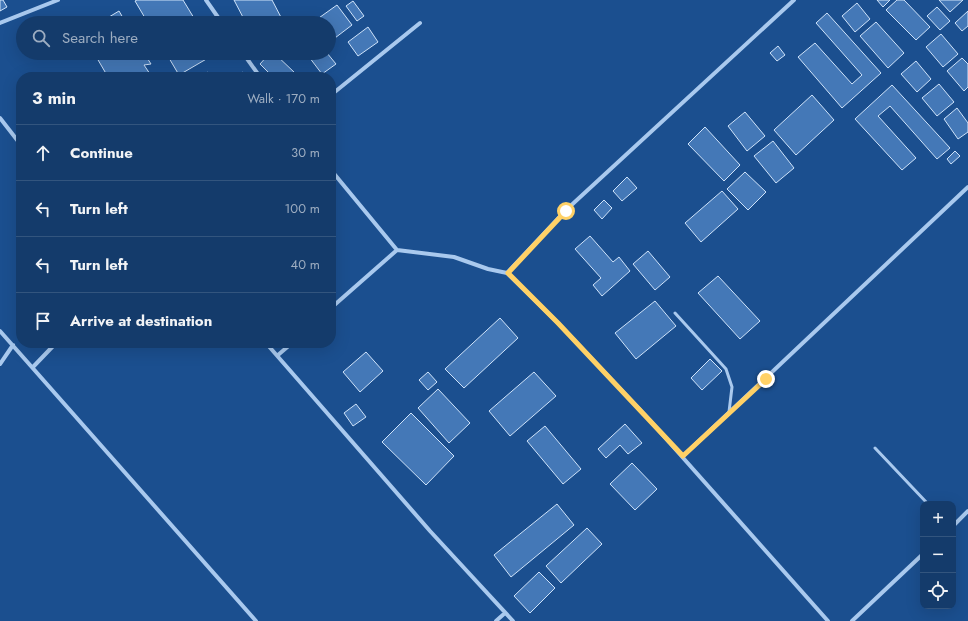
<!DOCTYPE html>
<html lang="en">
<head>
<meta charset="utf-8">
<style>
  body { margin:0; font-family:Jost,sans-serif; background:#214673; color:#f1f3f6 }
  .controls { position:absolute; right:12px; bottom:12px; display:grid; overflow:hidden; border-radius:8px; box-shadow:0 4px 16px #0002 }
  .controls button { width:36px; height:36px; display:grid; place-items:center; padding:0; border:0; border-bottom:1px solid #33557e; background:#143b6b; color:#f1f3f6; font:20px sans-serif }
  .stop { position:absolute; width:12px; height:12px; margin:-9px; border:3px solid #ffd166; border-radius:50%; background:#fff }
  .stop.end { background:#ffd166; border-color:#fff; box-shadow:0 1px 4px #0008 }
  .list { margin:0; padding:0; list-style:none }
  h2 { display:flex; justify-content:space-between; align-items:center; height:52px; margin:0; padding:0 16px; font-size:17px }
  h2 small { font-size:13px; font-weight:400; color:#9dadc1 }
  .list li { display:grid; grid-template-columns:26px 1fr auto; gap:12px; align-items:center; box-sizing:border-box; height:56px; padding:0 16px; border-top:1px solid #33557e }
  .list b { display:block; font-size:15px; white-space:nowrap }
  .list em { font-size:13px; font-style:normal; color:#9dadc1 }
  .icon { flex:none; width:22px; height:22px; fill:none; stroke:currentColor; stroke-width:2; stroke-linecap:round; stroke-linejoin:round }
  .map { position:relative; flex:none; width:968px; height:621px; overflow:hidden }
  .search { position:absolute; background:#143b6b; box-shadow:0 4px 16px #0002; left:16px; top:16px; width:320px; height:44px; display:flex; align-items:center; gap:10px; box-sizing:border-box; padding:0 14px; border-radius:22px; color:#9dadc1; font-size:15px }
  .panel { position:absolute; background:#143b6b; box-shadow:0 4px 16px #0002; left:16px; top:72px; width:320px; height:276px; border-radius:16px }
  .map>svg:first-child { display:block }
  .building { fill:#4478b7; stroke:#cfe3fa }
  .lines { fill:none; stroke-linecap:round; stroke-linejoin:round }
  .service { stroke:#a9c9ee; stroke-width:3 }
  .minor { stroke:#a9c9ee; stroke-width:4 }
  .route { stroke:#ffd166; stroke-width:5 }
</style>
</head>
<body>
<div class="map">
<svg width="968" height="621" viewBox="0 0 968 621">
  <rect width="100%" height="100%" fill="#1b4f8f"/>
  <!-- building -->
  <path class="building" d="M 0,0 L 3,0 L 7,7 L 0,11 Z
    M 137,0 L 183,0 L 197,23 L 148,23 L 135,1 Z
    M 234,0 L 272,0 L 284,23 L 246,23 Z
    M 877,0 L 890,0 L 883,7 Z
    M 897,0 L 904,0 L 930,27 L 916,40 L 886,10 Z
    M 939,0 L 963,0 L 950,12 Z
    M 353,1 L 364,16 L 357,21 L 346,6 Z
    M 857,3 L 870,19 L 855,32 L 842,16 Z
    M 337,5 L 352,25 L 331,41 L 329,38 L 329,23 L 318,23 L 316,20 Z
    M 937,7 L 950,21 L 940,30 L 927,16 Z
    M 119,11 L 126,23 L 99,23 Z
    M 968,11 L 968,26 L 962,31 L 955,23 Z
    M 827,13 L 881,73 L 842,108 L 798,57 L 815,43 L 852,84 L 862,75 L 816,23 Z
    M 876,22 L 904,53 L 888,68 L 860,36 Z
    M 368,27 L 378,42 L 358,56 L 348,42 Z
    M 941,34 L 958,54 L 943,67 L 926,47 Z
    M 778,46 L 785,55 L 777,61 L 770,53 Z
    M 94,53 L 144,53 L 151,64 L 144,65 L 152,77 L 108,77 Z
    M 166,53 L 214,53 L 215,54 L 179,75 Z
    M 270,53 L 274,53 L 295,73 L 292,77 L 273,77 L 260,64 Z
    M 306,53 L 327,53 L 336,64 L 322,74 Z
    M 962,58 L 968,64 L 968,87 L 964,91 L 947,71 Z
    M 916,61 L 931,79 L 917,92 L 901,74 Z
    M 208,72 L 211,77 L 200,77 Z
    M 243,72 L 247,77 L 235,77 Z
    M 939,84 L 954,102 L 937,116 L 922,98 Z
    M 892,85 L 950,148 L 937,159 L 890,106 L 878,116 L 916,158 L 902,170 L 855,119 Z
    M 812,95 L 834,120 L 796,155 L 774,130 Z
    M 957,108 L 968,123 L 968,132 L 958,139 L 944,119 Z
    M 745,112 L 765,136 L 747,151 L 728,126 Z
    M 705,127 L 740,165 L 724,181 L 688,144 Z
    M 773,141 L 794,168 L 776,183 L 754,156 Z
    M 955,151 L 960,156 L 951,164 L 947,159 Z
    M 745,172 L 766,192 L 748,210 L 727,189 Z
    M 627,177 L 637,188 L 622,201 L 613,191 Z
    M 722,191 L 738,209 L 701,242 L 685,223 Z
    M 604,200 L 612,208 L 602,219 L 594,210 Z
    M 590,236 L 613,262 L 619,257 L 630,271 L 602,296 L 593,285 L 601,278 L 575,249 Z
    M 648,251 L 670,277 L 655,290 L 633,264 Z
    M 718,276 L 760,321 L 740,339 L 698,293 Z
    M 655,301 L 676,326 L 636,359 L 615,333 Z
    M 500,318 L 518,338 L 464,388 L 445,369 Z
    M 366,352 L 383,371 L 360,392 L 343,372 Z
    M 710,359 L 722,371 L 702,390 L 691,378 Z
    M 428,372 L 437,382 L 428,390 L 419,380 Z
    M 534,372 L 556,396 L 510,436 L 489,411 Z
    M 438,389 L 470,423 L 449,443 L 418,408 Z
    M 356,404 L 366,417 L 353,426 L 344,413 Z
    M 411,413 L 454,456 L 426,485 L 382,442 Z
    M 625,424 L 642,443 L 628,454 L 620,445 L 606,458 L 598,449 Z
    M 545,426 L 581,469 L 563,484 L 527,441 Z
    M 632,463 L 657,489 L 635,510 L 610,484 Z
    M 557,504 L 574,525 L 511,577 L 494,555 Z
    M 587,528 L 602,544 L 561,583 L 546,566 Z
    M 539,572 L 555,588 L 530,613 L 514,596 Z"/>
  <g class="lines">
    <!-- service -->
    <path class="service" d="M 675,313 L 726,369 L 732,387 L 729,412
      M 875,448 L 928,504"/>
    <!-- minor -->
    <path class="minor" d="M 206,0 L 222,23
      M 0,23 L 58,0
      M 243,53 L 260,77
      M 331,95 L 420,23
      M 0,118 L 21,145
      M 331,170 L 397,250
      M 507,273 L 565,211 L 794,0
      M 331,308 L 397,250 L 454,257 L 488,269 L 507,273 L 558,323 L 645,415 L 828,621
      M 0,331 L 256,621
      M 266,343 L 430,531 L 513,621
      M 278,355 L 292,343
      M 0,364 L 13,345
      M 33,367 L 56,343
      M 683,456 L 968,187
      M 953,526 L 968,511
      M 496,621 L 505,613
      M 852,621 L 923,554"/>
  </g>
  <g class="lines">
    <!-- route -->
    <path class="route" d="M 566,211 L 508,273 L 558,323 L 683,456 L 766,379"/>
  </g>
</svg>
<div class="controls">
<button>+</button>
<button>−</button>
<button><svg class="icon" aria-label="locate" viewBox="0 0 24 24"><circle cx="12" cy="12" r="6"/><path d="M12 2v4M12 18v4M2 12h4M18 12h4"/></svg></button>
</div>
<div class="stop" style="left:566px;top:211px"></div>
<div class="stop end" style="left:766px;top:379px"></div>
<div class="search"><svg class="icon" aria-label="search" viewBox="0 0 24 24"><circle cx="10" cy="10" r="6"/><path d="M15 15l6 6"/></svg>Search here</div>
<section class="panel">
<h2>3 min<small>Walk · 170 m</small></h2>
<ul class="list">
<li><svg class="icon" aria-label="ahead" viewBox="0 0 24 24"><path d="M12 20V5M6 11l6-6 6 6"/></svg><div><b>Continue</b></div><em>30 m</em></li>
<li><svg class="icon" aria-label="left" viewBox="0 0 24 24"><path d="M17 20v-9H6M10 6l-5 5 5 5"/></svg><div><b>Turn left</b></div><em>100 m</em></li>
<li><svg class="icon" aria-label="left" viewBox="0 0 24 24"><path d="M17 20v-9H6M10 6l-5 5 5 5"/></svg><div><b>Turn left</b></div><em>40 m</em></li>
<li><svg class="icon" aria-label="arrive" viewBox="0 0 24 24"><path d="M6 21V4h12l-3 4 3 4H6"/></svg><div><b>Arrive at destination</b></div></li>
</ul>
</section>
</div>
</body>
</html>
